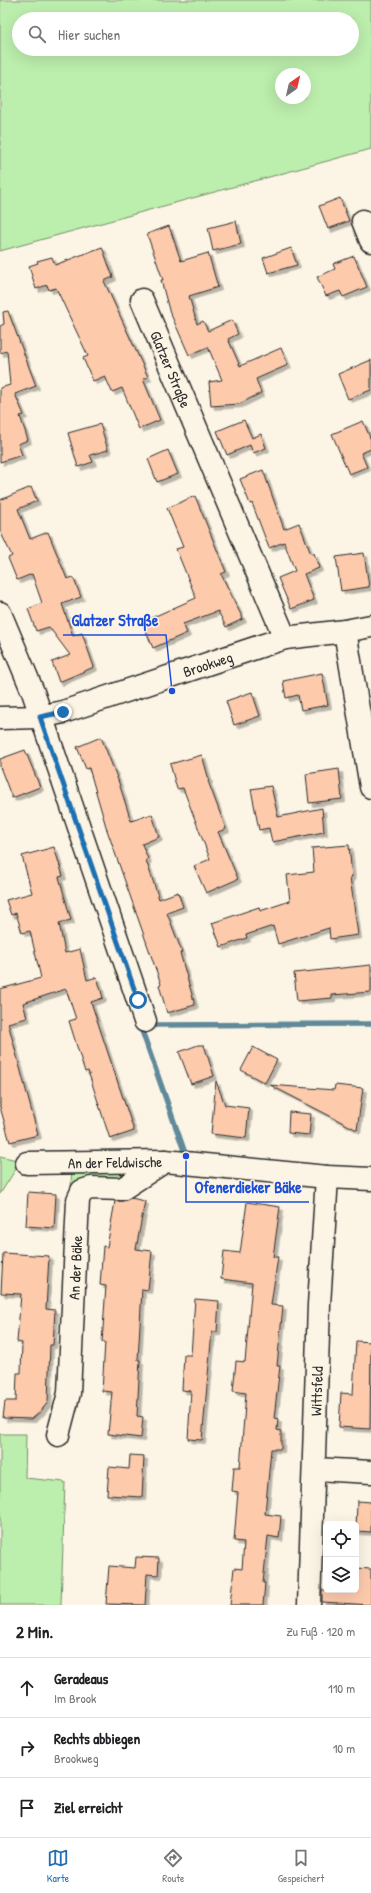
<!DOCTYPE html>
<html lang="de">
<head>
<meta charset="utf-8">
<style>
  body { margin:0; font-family:"Patrick Hand",sans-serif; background:#f2f2f2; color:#202124 }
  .controls { position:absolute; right:12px; bottom:12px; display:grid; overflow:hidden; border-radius:6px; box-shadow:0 4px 16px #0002 }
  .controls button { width:36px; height:36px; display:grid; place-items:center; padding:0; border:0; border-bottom:1px solid #e0e0e0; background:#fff; color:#202124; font:20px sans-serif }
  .compass { position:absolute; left:275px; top:68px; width:36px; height:36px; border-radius:50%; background:#fff; box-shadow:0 4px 16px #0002; rotate:34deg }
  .stop { position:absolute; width:12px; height:12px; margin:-9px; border:3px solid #1f6fb2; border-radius:50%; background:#fff }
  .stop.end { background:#1f6fb2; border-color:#fff; box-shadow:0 1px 4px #0008 }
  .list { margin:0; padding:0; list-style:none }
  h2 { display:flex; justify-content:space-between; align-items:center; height:52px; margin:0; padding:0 16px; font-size:17px }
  h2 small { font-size:13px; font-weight:400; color:#757577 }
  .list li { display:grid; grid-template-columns:26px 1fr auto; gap:12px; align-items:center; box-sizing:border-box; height:60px; padding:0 16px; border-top:1px solid #e0e0e0 }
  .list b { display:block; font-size:15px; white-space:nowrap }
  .list p { margin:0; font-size:13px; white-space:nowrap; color:#757577 }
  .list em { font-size:13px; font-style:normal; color:#757577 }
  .icon { flex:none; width:22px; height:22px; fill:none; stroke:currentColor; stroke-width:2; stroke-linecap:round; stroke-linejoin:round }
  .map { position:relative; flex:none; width:371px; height:1605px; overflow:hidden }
  .search { position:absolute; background:#fff; box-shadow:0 4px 16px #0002; left:12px; right:12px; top:12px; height:44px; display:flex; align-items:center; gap:10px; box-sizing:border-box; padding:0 14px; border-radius:22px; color:#757577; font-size:15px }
  .sheet { height:232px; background:#fff }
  nav { display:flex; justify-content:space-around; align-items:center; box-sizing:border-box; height:56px; border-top:1px solid #e0e0e0; background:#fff; font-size:11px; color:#757577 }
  nav a { display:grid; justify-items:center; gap:2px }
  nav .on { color:#1f6fb2 }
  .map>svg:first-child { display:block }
  .green { fill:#bceead; stroke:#748c6c; fill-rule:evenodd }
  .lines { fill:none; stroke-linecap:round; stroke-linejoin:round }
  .stream { stroke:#608a9a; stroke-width:5.5 }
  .building { fill:#fdcaac; stroke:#2b2b2b; filter:url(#shadow) }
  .minor-casing { stroke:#2b2b2b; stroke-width:25 }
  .minor { stroke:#fcf5e5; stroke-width:22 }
  .route { stroke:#1f6fb2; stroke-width:5 }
  .labels { text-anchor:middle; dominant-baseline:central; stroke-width:3; stroke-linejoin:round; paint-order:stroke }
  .street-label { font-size:15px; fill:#2b2b2b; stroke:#fcf5e5 }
  .leader { fill:none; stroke:#1d4ed8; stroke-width:1.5 }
  .callout-dot { fill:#1d4ed8; stroke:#fcf5e5; stroke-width:1.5 }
  .callout-label { font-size:16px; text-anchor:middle; font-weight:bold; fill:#1d4ed8; stroke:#fcf5e5; stroke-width:3; stroke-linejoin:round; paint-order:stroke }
</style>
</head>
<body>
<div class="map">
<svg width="371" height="1605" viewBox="0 0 371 1605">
  <defs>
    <filter id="shadow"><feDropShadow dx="3.5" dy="3.5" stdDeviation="0" flood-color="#0004"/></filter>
  </defs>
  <rect width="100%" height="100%" fill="#fcf5e5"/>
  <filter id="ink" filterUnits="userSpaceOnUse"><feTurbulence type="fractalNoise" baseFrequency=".025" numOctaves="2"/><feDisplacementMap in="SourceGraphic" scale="8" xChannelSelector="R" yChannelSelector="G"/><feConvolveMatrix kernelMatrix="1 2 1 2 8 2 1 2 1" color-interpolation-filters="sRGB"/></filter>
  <g filter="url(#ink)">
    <!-- green -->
    <path class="green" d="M 0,0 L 371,0 L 371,149 L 0,251 ZM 19,19 L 352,19 L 352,49 L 19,49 ZM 281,74 L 305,74 L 305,98 L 281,98 Z
      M 0,1156 L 21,1161 L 0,1194 Z
      M 165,1161 L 91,1188 L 71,1187 L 72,1162 Z
      M 0,1434 L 26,1434 L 25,1478 L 65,1482 L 61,1605 L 0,1605 Z"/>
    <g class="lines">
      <!-- stream -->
      <path class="stream" d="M 140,1025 L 186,1156 L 184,1156
        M 155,1025 L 371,1024"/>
    </g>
    <!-- building -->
    <path class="building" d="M 340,198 L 349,221 L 328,229 L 319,206 Z
      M 236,221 L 241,244 L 213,251 L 208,228 Z
      M 169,226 L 181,261 L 208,253 L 218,287 L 189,296 L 197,324 L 203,321 L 208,331 L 232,320 L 238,334 L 228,339 L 240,366 L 281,348 L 288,365 L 256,379 L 261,393 L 239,404 L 211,406 L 209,382 L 222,380 L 208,347 L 189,355 L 169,310 L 161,280 L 163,280 L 147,234 Z
      M 102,247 L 113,277 L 104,281 L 148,377 L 143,379 L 160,420 L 139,429 L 122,388 L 112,392 L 105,376 L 93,381 L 83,358 L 88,356 L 56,288 L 49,290 L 47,285 L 36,289 L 29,266 L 38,263 L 37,261 L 52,257 L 55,265 Z
      M 291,248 L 297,265 L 268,273 L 263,258 Z
      M 354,256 L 367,287 L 343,297 L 340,291 L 326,296 L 317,277 L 335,269 L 333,264 Z
      M 8,311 L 36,386 L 15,394 L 24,415 L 20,416 L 28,440 L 18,444 L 22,455 L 0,462 L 0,388 L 10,385 L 7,351 L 0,353 L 0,326 L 4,324 L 3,312 Z
      M 371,360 L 371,390 L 348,399 L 338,374 Z
      M 244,420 L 252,438 L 261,434 L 266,448 L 253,453 L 250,445 L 227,455 L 217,431 Z
      M 363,421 L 371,440 L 371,449 L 361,453 L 367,467 L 349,474 L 332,434 Z
      M 100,424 L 108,450 L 90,455 L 93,462 L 78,467 L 68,433 Z
      M 168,450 L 178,474 L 157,482 L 148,459 Z
      M 263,470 L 284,529 L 299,523 L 311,554 L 314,553 L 319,568 L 304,574 L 314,600 L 291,609 L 278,578 L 295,571 L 284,542 L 269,548 L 252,503 L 250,504 L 240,479 Z
      M 31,487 L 37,501 L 18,509 L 30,539 L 48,532 L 67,579 L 73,577 L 81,597 L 62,604 L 73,636 L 82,633 L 94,667 L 59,682 L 52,662 L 70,655 L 49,627 L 36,631 L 28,609 L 42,603 L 32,574 L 17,580 L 8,558 L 12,556 L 0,531 L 0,500 Z
      M 195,496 L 226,572 L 221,574 L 243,619 L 226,627 L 218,611 L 183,624 L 187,633 L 153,648 L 142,622 L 196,598 L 176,549 L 183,547 L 167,508 Z
      M 364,553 L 369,587 L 341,591 L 336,557 Z
      M 322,673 L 328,705 L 301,710 L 298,695 L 286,698 L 283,681 Z
      M 252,692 L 260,716 L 234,725 L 226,701 Z
      M 101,737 L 118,780 L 131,821 L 152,814 L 159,837 L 142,844 L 148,859 L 146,860 L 159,899 L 178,892 L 183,907 L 167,913 L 182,952 L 180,953 L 195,1005 L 167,1013 L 159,985 L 161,984 L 107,830 L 89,768 L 86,769 L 77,747 Z
      M 25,750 L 40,787 L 12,798 L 0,767 L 0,759 Z
      M 202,755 L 209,780 L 208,781 L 226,829 L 218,832 L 238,879 L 206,893 L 194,866 L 210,859 L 183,788 L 177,789 L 170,764 Z
      M 339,769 L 342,799 L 309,803 L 306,774 Z
      M 271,786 L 278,817 L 322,808 L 324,832 L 272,842 L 269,828 L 259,830 L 251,789 Z
      M 349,845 L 352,877 L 350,877 L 358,935 L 330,939 L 329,928 L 278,944 L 273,926 L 246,935 L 247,938 L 221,947 L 212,923 L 259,907 L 260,911 L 290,901 L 287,875 L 314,872 L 312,848 Z
      M 54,847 L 63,876 L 59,877 L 71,920 L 59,923 L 65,953 L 80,949 L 87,980 L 97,977 L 103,998 L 91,1002 L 134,1131 L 110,1139 L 88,1071 L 85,1072 L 69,1021 L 76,1019 L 66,989 L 23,1003 L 27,1018 L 8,1023 L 38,1135 L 10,1142 L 0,1107 L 0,989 L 41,978 L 30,931 L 22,933 L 16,913 L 11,915 L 6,900 L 32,893 L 22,856 Z
      M 371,965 L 371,992 L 332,995 L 332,998 L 297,1001 L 294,973 Z
      M 198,1045 L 204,1045 L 214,1076 L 191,1084 L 179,1052 Z
      M 253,1047 L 277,1060 L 265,1083 L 241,1070 Z
      M 216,1081 L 225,1105 L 249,1108 L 246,1138 L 211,1134 Z
      M 270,1085 L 334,1090 L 335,1085 L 363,1088 L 357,1130 Z
      M 289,1112 L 311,1114 L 309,1135 L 288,1133 Z
      M 28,1192 L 56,1194 L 54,1228 L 26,1226 Z
      M 131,1198 L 145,1201 L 136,1249 L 152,1251 L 148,1290 L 142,1289 L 138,1360 L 140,1360 L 137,1416 L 143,1417 L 141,1438 L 108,1434 L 112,1392 L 102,1391 L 105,1342 L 102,1342 L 106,1286 L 100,1285 L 103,1246 L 107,1247 L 115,1201 L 122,1201 Z
      M 247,1202 L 280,1207 L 273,1257 L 278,1257 L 271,1305 L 283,1306 L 277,1366 L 280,1366 L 274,1418 L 278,1419 L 277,1430 L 281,1431 L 281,1449 L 271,1449 L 265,1514 L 281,1516 L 279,1538 L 268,1536 L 263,1583 L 265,1583 L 263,1605 L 230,1605 L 234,1568 L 242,1569 L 244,1542 L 234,1541 L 238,1492 L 232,1491 L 234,1467 L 240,1467 L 246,1393 L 233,1391 L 236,1361 L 245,1362 L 252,1283 L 221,1279 L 224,1251 L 240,1253 Z
      M 3,1253 L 49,1256 L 46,1309 L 55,1310 L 53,1345 L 50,1345 L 48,1402 L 41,1411 L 32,1419 L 3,1418 L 5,1401 L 16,1401 L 17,1373 L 21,1373 L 22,1343 L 17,1342 L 21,1294 L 1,1293 Z
      M 195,1299 L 219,1301 L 217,1332 L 212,1332 L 202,1440 L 188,1439 L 191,1391 L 182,1390 L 184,1355 L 191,1355 Z
      M 356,1341 L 371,1342 L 370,1429 L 339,1427 L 341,1393 L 353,1394 Z
      M 130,1455 L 144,1456 L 142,1497 L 107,1495 L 109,1467 L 129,1469 Z
      M 357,1501 L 371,1502 L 371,1532 L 356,1531 Z
      M 136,1557 L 159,1558 L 158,1575 L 147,1574 L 145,1605 L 106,1604 L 109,1566 L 135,1568 Z
      M 356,1568 L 371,1569 L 371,1605 L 322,1602 L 322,1590 L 356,1590 Z"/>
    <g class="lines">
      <!-- minor casing -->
      <g class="minor-casing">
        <g id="minor">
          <path d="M 363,221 L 371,241"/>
          <path id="s1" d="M 142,300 L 285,638"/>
          <path d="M 0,613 L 33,692 L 145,1021"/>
          <path d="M 345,631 L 371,787"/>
          <path id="s2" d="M 0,718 L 40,717 L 63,712 L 285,638 L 345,631 L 371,626"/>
          <path id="s3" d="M 27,1163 L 165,1161 L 327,1177 L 371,1179"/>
          <path id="s4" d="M 58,1435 L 69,1393 L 78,1200 L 82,1191 L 91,1188 L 122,1189 L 165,1161"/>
          <path d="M 315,1469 L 371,1472"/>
          <path id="s5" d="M 309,1605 L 319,1305 L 327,1177"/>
        </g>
      </g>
      <!-- minor -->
      <use href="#minor" class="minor"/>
    </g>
  </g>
  <g class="lines" filter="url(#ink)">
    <!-- route -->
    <path class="route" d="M 63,712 L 40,717 L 138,1000"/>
  </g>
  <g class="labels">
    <!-- street labels -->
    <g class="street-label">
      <text stroke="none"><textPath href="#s1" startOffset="75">Glatzer Straße</textPath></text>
      <text stroke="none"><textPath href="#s2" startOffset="216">Brookweg</textPath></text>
      <text stroke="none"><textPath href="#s3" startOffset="88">An der Feldwische</textPath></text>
      <text stroke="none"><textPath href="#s4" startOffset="169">An der Bäke</textPath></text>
      <text stroke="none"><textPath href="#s5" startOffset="214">Wittsfeld</textPath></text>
    </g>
  </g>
  <!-- callouts -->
  <path class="leader" d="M172 691L166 635H63M186 1156L186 1202H309"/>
  <g class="callout-dot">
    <circle cx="172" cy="691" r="4"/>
    <circle cx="186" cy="1156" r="4"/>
  </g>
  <g class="callout-label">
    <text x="115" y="626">Glatzer Straße</text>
    <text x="248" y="1193">Ofenerdieker Bäke</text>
  </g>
</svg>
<div class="controls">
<button><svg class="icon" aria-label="locate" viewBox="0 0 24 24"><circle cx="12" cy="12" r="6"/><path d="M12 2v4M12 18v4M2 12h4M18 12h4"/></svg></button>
<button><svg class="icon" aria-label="layers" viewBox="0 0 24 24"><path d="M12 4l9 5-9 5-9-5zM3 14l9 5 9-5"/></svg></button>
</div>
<svg class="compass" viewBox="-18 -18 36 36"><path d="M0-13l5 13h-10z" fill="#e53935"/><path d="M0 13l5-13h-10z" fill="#757577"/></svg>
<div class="stop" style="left:138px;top:1000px"></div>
<div class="stop end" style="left:63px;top:712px"></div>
<div class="search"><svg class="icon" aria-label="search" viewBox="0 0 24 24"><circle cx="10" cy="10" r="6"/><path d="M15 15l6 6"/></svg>Hier suchen</div>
</div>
<section class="sheet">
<h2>2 Min.<small>Zu Fuß · 120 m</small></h2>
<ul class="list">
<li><svg class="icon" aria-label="ahead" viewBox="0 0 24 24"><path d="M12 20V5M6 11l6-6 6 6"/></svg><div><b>Geradeaus</b><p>Im Brook</p></div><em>110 m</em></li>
<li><svg class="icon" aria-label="right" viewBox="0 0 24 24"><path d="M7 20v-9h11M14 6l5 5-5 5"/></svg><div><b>Rechts abbiegen</b><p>Brookweg</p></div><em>10 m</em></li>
<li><svg class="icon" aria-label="arrive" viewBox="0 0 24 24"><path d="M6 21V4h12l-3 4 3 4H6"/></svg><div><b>Ziel erreicht</b></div></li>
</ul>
</section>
<nav>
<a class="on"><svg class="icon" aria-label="map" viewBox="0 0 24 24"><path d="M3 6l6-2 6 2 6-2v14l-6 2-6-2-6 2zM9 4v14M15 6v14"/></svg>Karte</a>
<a><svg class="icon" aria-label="directions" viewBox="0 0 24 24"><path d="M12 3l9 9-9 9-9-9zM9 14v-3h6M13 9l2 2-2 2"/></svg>Route</a>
<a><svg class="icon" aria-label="saved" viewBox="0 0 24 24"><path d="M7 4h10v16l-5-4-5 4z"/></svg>Gespeichert</a>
</nav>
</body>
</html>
